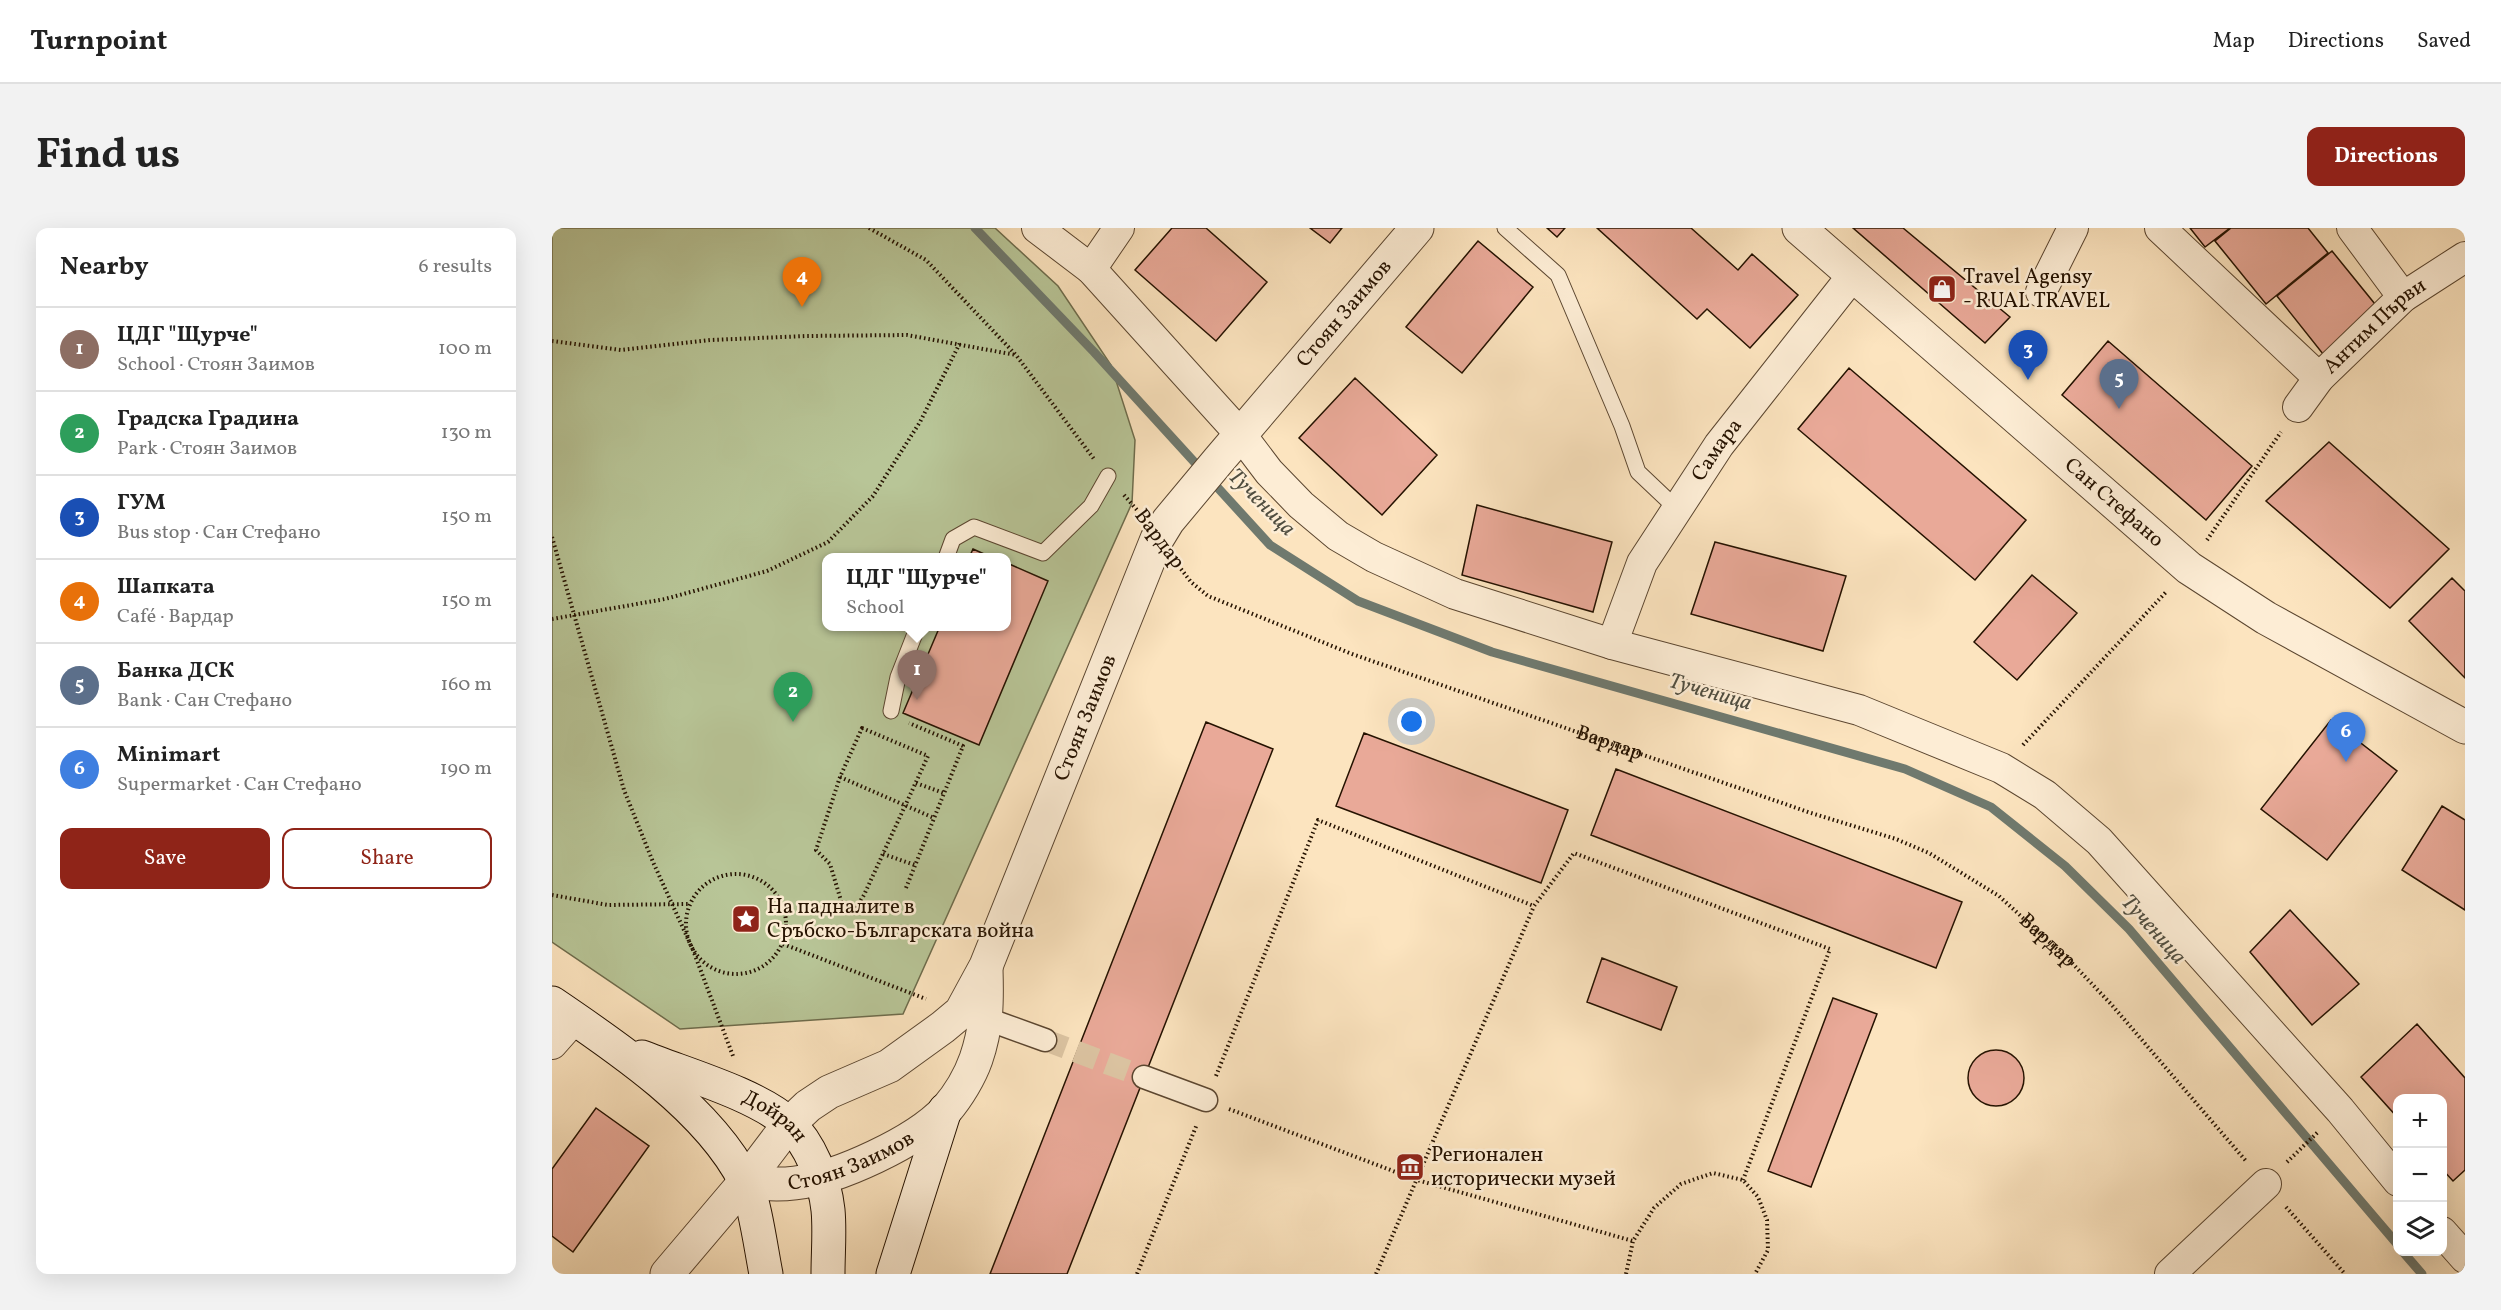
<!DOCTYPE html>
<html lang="en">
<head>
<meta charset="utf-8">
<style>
  body { margin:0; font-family:Vollkorn,serif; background:#f2f2f2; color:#222 }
  .controls { position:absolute; right:18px; bottom:18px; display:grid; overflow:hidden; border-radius:12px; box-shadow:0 6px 24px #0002 }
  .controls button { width:54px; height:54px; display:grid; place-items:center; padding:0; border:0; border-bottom:2px solid #e0e0e0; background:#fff; color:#222; font:30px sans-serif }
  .you { position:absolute; left:860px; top:494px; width:21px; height:21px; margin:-15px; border:4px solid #fff; border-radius:50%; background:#1a73e8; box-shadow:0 0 0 9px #1a73e833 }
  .badge { display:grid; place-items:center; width:39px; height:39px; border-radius:50%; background:#8f2418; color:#fff; font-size:20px; font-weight:700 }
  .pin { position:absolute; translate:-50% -50px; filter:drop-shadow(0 2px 3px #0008) }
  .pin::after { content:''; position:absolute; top:32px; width:21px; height:18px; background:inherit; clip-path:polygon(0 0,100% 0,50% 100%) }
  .popup { position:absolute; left:270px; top:325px; width:189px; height:78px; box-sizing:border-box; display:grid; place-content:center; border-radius:12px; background:#fff; filter:drop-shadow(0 2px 4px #0005); font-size:20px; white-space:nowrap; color:#767676 }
  .popup b { font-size:22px; color:#222 }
  .popup::after { content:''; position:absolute; left:50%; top:100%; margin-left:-12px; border:12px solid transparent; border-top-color:#fff }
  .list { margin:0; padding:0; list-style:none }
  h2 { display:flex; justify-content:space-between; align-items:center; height:78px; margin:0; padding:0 24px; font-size:26px }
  h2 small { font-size:20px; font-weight:400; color:#767676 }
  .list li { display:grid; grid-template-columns:39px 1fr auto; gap:18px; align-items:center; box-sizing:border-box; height:84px; padding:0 24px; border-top:2px solid #e0e0e0 }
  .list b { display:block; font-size:22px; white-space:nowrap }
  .list p { margin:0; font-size:20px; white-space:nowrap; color:#767676 }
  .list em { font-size:20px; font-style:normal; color:#767676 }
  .actions { display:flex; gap:12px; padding:18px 24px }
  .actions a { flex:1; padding:14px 0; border:2px solid #8f2418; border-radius:12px; text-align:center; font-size:21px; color:#8f2418 }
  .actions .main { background:#8f2418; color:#fff }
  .icon { flex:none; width:33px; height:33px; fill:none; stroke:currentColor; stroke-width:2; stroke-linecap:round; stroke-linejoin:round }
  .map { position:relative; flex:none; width:1913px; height:1046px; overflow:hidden; border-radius:12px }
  header { display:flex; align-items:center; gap:36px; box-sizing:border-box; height:84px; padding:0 30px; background:#fff; border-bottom:2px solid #e0e0e0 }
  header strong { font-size:28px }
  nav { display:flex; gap:33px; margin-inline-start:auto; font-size:21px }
  .intro { display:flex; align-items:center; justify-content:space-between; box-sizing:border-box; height:144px; padding:0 36px }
  h1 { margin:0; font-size:42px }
  .button { padding:15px 27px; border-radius:12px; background:#8f2418; color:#fff; font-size:21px; font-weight:700 }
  main { display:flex; gap:36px; padding:0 36px }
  aside { flex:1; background:#fff; border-radius:12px; box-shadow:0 6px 24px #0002 }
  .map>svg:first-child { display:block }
  .green { fill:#b8c597; stroke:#6e6c4c; stroke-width:1.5; fill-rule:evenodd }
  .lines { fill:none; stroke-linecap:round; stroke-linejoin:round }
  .stream { stroke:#6f796e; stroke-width:9 }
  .building { fill:#e9a998; stroke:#251200; stroke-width:1.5 }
  .pedestrian-tunnel { stroke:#dcc4a2; stroke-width:22; stroke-dasharray:22 11; stroke-linecap:butt }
  .service-casing { stroke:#5b4630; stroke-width:17 }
  .pedestrian-casing { stroke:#5b4630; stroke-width:25 }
  .minor-casing { stroke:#5b4630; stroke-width:32 }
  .tertiary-casing { stroke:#5b4630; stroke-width:35 }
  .secondary-casing { stroke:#251200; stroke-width:35 }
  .path { stroke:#251200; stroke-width:4; stroke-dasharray:1.5 3; stroke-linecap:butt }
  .service { stroke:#fdedd5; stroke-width:15 }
  .pedestrian { stroke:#fdedd5; stroke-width:22 }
  .minor { stroke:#fdedd5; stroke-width:30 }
  .tertiary { stroke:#fdedd5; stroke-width:33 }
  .secondary { stroke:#fdedd5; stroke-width:33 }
  .labels { text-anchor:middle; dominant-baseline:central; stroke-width:5; stroke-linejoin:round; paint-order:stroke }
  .poi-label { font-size:21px; fill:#251200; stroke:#fdedd5; text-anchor:start }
  .street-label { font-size:21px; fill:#251200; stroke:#fdedd5 }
  .water-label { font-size:22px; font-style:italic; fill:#504e40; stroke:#fdedd5 }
</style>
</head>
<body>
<header>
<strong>Turnpoint</strong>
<nav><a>Map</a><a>Directions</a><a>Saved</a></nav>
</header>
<div class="intro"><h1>Find us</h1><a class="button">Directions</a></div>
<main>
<aside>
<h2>Nearby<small>6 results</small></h2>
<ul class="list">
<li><span class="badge" style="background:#8d6e63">1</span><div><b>ЦДГ &quot;Щурче&quot;</b><p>School · Стоян Заимов</p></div><em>100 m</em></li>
<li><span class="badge" style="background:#2e9e5b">2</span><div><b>Градска Градина</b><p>Park · Стоян Заимов</p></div><em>130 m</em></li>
<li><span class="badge" style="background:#1a4fb4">3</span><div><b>ГУМ</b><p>Bus stop · Сан Стефано</p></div><em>150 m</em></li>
<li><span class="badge" style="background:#e8710a">4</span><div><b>Шапката</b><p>Café · Вардар</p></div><em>150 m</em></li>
<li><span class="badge" style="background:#5c6f8a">5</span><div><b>Банка ДСК</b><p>Bank · Сан Стефано</p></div><em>160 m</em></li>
<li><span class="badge" style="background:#3f7fe0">6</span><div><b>Minimart</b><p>Supermarket · Сан Стефано</p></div><em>190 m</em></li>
</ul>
<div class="actions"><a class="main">Save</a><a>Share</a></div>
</aside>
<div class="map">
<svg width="1913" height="1046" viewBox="0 0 1913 1046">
  <rect width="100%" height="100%" fill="#fce4bf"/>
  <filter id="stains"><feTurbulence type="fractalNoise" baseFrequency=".00333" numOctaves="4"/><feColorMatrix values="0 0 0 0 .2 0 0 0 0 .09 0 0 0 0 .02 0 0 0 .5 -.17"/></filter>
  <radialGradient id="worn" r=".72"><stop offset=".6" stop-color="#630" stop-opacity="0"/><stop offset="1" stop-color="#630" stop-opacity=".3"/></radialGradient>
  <!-- green -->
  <path class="green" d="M 0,0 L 443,0 L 506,58 L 559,137 L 583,212 L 580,275 L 351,786 L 128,801 L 0,714 ZM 275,330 L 455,330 L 455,398 L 275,398 Z"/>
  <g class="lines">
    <!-- stream -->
    <path class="stream" d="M 423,0 L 542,124 L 718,317 L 806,373 L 940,424 L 1353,541 L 1439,579 L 1513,638 L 1577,701 L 1846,1017
      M 1851,1024 L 1870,1046"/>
  </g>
  <!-- building -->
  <path class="building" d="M 620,0 L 654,0 L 715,54 L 664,113 L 583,42 Z
    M 758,0 L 790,0 L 778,15 Z
    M 995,0 L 1013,0 L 1005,9 Z
    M 1045,0 L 1139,0 L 1186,42 L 1200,26 L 1246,67 L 1198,120 L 1155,81 L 1145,91 Z
    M 1301,0 L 1351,0 L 1458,89 L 1433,115 Z
    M 1638,0 L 1678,0 L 1653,19 Z
    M 1679,0 L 1756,0 L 1776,25 L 1714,76 L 1663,13 Z
    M 926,13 L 981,59 L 910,145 L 854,99 Z
    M 1780,23 L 1827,81 L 1771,126 L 1725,68 Z
    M 1556,113 L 1700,238 L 1654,292 L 1510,167 Z
    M 1297,140 L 1474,292 L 1423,352 L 1246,201 Z
    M 803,150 L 885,227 L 830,287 L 747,210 Z
    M 1777,214 L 1897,321 L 1838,380 L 1714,273 Z
    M 925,277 L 1060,314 L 1041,384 L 910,347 Z
    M 1163,314 L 1294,348 L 1271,423 L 1139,386 Z
    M 421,321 L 441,330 L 417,330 Z
    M 455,335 L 496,353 L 427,517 L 351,485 L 388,398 L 455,398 Z
    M 1480,347 L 1525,385 L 1465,452 L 1422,414 Z
    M 1900,350 L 1913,363 L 1913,450 L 1857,393 Z
    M 1779,492 L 1845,543 L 1775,632 L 1709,581 Z
    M 654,494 L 721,521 L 515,1046 L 438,1046 Z
    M 812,505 L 1016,582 L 989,655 L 784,578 Z
    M 1064,541 L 1410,674 L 1384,740 L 1039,607 Z
    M 1890,578 L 1913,592 L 1913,682 L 1850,642 Z
    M 1738,682 L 1807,756 L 1760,797 L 1698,724 Z
    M 1050,730 L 1125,759 L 1109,802 L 1035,774 Z
    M 1281,770 L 1325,786 L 1259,959 L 1216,943 Z
    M 1865,796 L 1913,850 L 1913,942 L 1901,953 L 1890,941 L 1890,870 L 1846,870 L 1846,890 L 1809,849 Z
    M1416 850a28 28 0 1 1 56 0a28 28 0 1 1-56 0Z
    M 44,880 L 97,918 L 21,1024 L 0,1008 L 0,941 Z"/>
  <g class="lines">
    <!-- pedestrian-tunnel -->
    <path class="pedestrian-tunnel" d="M 493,812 L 592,849"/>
    <!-- service casing -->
    <g class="service-casing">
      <path id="service" d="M 953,0 L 1006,47 L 1070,198 L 1086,244 L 1125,281
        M 394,330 L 401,311 L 422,299 L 491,325 L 539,278 L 556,248
        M 339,483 L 346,449 L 366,398"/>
    </g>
    <!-- pedestrian casing -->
    <g class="pedestrian-casing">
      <path id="pedestrian" d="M 435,791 L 493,812
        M 592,849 L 654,872"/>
    </g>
    <!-- minor casing -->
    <g class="minor-casing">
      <g id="minor">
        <path d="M 485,0 L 539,41 L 689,207 L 717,244 L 749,277 L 786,308 L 822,329 L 903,366 L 947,380 L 1060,416 L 1307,482 L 1449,540 L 1493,567 L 1547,613 L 1788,882 L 1846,953"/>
        <path d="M 1608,0 L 1767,150"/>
        <path d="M 1800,0 L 1851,69"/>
        <path d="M 539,41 L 567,0"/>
        <path d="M 1489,64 L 1521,0"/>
        <path id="s2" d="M 1746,179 L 1767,150 L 1851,69 L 1913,29"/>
        <path id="s3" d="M 1060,416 L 1090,335 L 1167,217 L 1301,47"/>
        <path d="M 0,816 L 23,790"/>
        <path d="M 1890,1004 L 1913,1030"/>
        <path d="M 1618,1046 L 1714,956"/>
      </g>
    </g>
    <!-- tertiary casing -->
    <g class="tertiary-casing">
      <g id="tertiary">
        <path id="s4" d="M 1247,0 L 1637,340 L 1714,390 L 1913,499"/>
        <path id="s5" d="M 193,954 C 210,956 227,957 243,955 C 286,950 364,914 394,882 C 406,868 418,848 424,831 C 435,799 435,774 434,741"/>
        <path id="s6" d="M 115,1046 L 193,954 L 237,896 L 256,878 L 277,864 L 337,838 L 391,799 L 409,784 L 434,738 L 605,311 L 616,293 L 666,233 L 865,0"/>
      </g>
    </g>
    <!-- secondary casing -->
    <g class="secondary-casing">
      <g id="secondary">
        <path d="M 0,775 C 65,819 157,881 193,953 C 203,974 209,1021 214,1046"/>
        <path id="s7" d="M 90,829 C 132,846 204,866 236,895 C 258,915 273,953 276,982 C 278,1002 276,1025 276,1046"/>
        <path d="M 341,1046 L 393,882"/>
      </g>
    </g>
    <!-- path -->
    <g class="path">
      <path d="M 317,0 L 374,32 L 464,127 L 542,231"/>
      <path d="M 0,113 L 69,122 L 158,112 L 254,108 L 355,107 L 464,127"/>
      <path d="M 572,267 L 585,282"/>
      <path d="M 0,309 L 72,562 L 101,634 L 141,722 L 181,828"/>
      <path d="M 1655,312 L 1729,204"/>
      <path id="s1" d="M 629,341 L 639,354 L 656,368 L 800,426 L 1259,585 L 1344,611 L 1377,625 L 1447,668 L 1519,734 L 1559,776 L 1694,933"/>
      <path d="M 0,391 L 113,371 L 215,343 L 276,314 L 321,268 L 368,194 L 408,115"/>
      <path d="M 310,500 L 376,528 L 312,667 L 304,680 L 290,676 L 278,636 L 264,622 L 288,549 Z"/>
      <path d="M 1471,517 L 1615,363"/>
      <path d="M 288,549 L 382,590"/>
      <path d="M 364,555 L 392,565"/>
      <path d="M 331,626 L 363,637"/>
      <circle cx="184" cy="696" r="50"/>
      <path d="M 354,660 L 411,518 L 357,495"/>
      <path d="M 0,667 L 56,677 L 138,676"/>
      <path d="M 231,716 L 374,771"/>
      <path d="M 664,848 L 766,592 L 982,678 L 1022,625 L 1278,721 L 1191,952"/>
      <path d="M 677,881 L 865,952 L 1081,1013"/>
      <path d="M 1735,934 L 1767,903"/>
      <path d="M 1734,979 L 1793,1046"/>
      <path d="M 585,1046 L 645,896"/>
      <path d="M 824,1046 L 982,678"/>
      <path d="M 1074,1046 L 1081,1013 L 1102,980 L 1129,956 L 1161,945 L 1191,952 L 1206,969 L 1215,992 L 1216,1022 L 1203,1046"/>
    </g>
    <!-- service -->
    <use href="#service" class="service"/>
    <!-- pedestrian -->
    <use href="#pedestrian" class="pedestrian"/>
    <!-- minor -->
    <use href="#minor" class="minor"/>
    <!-- tertiary -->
    <use href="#tertiary" class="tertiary"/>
    <!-- secondary -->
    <use href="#secondary" class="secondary"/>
  </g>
  <!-- icons -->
  <defs>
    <g id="shop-square" transform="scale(1.5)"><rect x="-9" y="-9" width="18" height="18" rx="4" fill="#8f2418" stroke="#fdedd5"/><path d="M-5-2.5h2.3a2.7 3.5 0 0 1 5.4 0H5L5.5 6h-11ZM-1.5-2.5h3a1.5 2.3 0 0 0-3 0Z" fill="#fff"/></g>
    <g id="sight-square" transform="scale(1.5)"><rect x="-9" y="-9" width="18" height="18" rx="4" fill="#8f2418" stroke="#fdedd5"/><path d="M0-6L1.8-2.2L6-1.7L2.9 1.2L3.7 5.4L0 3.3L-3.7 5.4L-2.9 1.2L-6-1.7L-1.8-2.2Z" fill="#fff"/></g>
    <g id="museum-square" transform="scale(1.5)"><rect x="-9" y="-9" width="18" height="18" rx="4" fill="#8f2418" stroke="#fdedd5"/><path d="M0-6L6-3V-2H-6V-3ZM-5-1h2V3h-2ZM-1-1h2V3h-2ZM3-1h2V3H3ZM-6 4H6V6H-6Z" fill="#fff"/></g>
  </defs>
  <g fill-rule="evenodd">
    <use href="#shop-square" x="1390" y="61"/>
    <use href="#sight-square" x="194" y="691"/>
    <use href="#museum-square" x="858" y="939"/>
  </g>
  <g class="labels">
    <!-- poi labels -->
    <g class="poi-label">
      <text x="1411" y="49">Travel Agensy<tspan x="1411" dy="24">- RUAL TRAVEL</tspan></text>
      <text x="215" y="679">На падналите в<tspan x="215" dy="24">Сръбско-Българската война</tspan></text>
      <text x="879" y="927">Регионален<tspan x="879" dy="24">исторически музей</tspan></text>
    </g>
    <!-- street labels -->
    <g class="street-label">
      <text stroke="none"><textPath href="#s6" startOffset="1206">Стоян Заимов</textPath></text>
      <text stroke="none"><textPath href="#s2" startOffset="112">Антим Първи</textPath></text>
      <text stroke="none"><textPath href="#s3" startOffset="222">Самара</textPath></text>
      <text stroke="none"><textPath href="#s4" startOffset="418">Сан Стефано</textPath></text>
      <text transform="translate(607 311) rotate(53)">Вардар</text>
      <text stroke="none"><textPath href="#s6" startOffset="720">Стоян Заимов</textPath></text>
      <text stroke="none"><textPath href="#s1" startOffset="466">Вардар</textPath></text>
      <text stroke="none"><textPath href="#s1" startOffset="952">Вардар</textPath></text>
      <text stroke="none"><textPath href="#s7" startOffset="146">Дойран</textPath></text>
      <text stroke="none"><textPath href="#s5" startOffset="110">Стоян Заимов</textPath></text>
    </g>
    <!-- water labels -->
    <g class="water-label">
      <text transform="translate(709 275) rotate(45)">Тученица</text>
      <text transform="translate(1158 465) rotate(16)">Тученица</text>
      <text transform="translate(1601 702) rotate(48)">Тученица</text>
    </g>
  </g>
  <rect width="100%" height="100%" filter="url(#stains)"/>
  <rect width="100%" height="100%" fill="url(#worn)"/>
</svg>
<div class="controls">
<button>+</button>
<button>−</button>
<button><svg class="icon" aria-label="layers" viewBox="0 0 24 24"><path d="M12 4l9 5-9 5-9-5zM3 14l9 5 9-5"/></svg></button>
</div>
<div class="you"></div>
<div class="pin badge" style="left:365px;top:472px;background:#8d6e63">1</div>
<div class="popup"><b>ЦДГ &quot;Щурче&quot;</b>School</div>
<div class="pin badge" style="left:241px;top:494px;background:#2e9e5b">2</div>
<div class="pin badge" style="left:1476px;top:152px;background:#1a4fb4">3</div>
<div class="pin badge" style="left:250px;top:79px;background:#e8710a">4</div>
<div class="pin badge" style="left:1567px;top:181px;background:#5c6f8a">5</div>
<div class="pin badge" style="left:1794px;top:534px;background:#3f7fe0">6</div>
</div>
</main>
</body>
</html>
